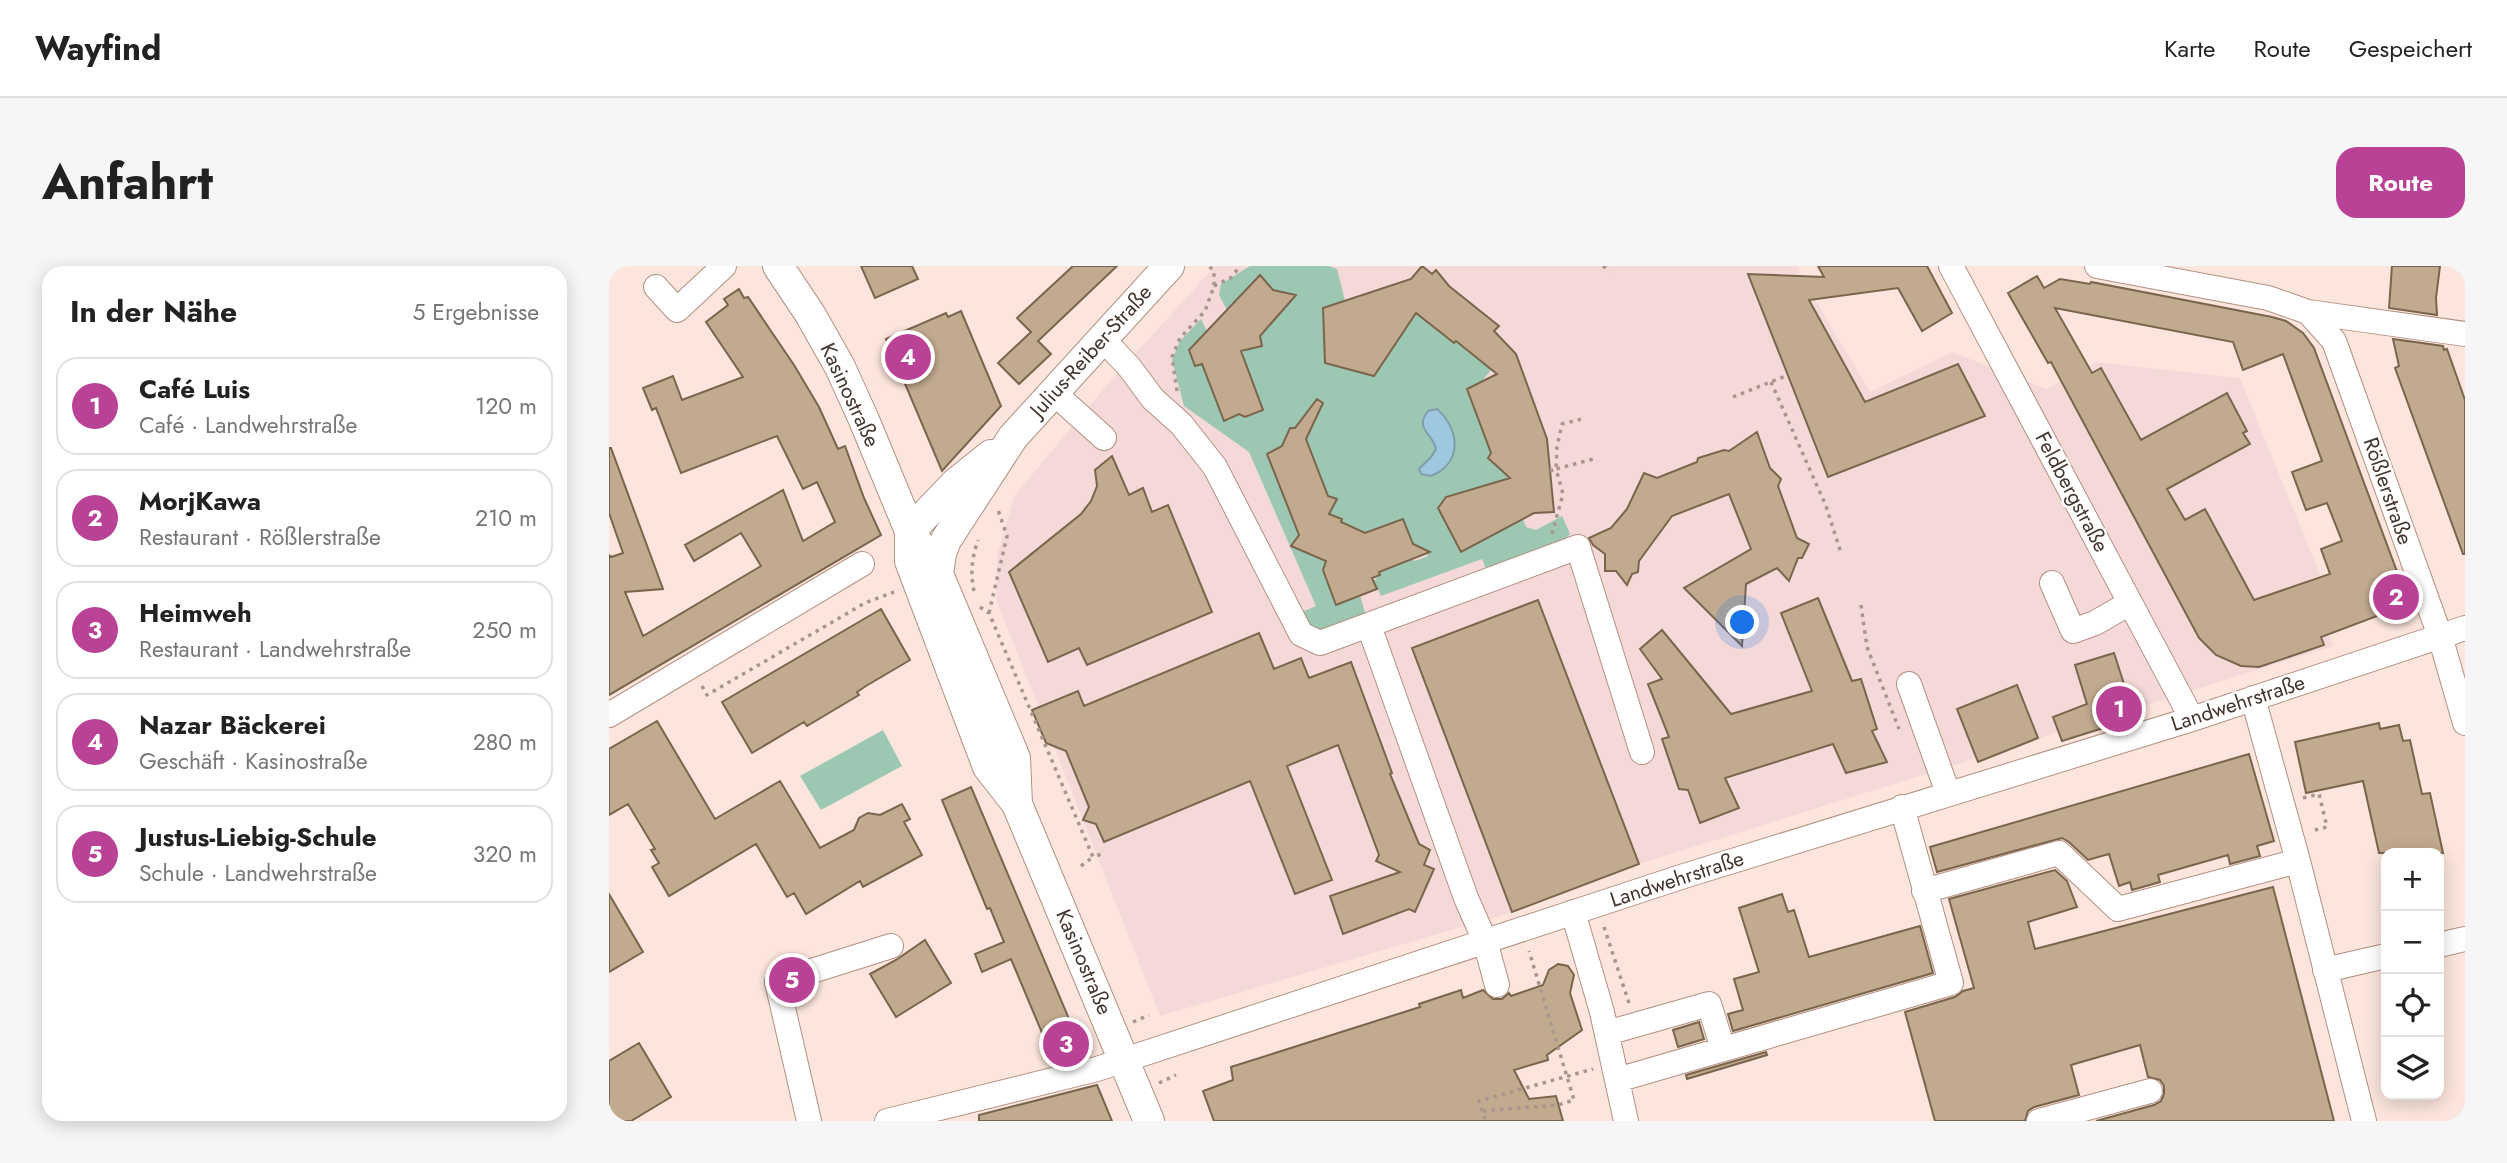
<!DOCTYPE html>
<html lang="de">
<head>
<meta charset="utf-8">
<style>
  body { margin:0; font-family:Jost,sans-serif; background:#f6f6f6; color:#222 }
  .controls { position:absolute; right:21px; bottom:21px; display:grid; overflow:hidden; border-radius:14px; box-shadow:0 4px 18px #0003 }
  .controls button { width:63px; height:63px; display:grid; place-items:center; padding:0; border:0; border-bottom:2px solid #e0e0e0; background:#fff; color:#222; font:35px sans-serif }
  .you { position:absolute; left:1134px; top:357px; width:24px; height:24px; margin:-18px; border:5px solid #fff; border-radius:50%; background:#1a73e8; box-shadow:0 0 0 10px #1a73e833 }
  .badge { display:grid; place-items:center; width:46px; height:46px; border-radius:50%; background:#b94196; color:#fff; font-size:23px; font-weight:700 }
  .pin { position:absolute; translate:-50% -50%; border:4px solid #fff; box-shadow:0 2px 7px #0006 }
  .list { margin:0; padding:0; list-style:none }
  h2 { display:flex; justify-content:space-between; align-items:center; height:91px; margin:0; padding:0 28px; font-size:30px }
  h2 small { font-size:23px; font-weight:400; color:#767676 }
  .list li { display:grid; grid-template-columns:46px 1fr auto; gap:21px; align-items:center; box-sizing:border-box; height:98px; margin:0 14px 14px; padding:0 14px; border:2px solid #e0e0e0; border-radius:21px }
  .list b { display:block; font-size:26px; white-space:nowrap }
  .list p { margin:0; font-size:23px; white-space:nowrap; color:#767676 }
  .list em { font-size:23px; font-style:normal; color:#767676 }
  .icon { flex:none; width:38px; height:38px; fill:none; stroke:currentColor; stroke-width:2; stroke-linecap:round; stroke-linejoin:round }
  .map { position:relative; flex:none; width:1856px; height:855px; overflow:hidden; border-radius:21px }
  header { display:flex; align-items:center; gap:42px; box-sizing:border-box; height:98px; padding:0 35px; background:#fff; border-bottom:2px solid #e0e0e0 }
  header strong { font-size:33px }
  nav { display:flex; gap:38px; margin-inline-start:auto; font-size:24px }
  .intro { display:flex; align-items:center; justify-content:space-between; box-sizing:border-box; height:168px; padding:0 42px }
  h1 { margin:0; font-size:49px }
  .button { padding:18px 32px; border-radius:21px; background:#b94196; color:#fff; font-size:24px; font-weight:700 }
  main { display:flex; gap:42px; padding:0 42px }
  aside { flex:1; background:#fff; border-radius:21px; box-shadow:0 4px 18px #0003 }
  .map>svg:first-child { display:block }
  .commercial { fill:#f4d9d8 }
  .green { fill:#9cc8b3 }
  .water { fill:#9ec8df; stroke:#829caa; stroke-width:2 }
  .building { fill:#c2aa8f; stroke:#7a654c; stroke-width:2; fill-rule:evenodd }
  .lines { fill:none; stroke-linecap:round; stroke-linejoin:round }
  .minor-casing { stroke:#b29082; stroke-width:26 }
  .major-casing { stroke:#b29082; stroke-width:32 }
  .path { stroke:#a8968e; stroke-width:3.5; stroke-dasharray:3.5 5; stroke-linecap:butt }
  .minor { stroke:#fff; stroke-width:24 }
  .major { stroke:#fff; stroke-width:30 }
  .labels { text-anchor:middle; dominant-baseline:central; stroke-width:5; stroke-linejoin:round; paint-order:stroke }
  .street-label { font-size:21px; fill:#42342e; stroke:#fff }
</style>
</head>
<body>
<header>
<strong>Wayfind</strong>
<nav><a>Karte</a><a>Route</a><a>Gespeichert</a></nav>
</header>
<div class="intro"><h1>Anfahrt</h1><a class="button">Route</a></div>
<main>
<aside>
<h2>In der Nähe<small>5 Ergebnisse</small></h2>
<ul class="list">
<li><span class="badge">1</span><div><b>Café Luis</b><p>Café · Landwehrstraße</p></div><em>120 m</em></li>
<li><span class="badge">2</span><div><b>MorjKawa</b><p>Restaurant · Rößlerstraße</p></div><em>210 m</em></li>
<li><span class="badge">3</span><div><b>Heimweh</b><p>Restaurant · Landwehrstraße</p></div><em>250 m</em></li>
<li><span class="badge">4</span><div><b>Nazar Bäckerei</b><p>Geschäft · Kasinostraße</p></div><em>280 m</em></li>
<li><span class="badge">5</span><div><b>Justus-Liebig-Schule</b><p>Schule · Landwehrstraße</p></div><em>320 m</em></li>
</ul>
</aside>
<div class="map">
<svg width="1856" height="855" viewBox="0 0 1856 855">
  <rect width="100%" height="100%" fill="#fbe5dc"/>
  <!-- commercial -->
  <path class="commercial" d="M 606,0 L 1189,0 L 1190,6 L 1261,126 L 1343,86 L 1437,123 L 1487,96 L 1631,112 L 1711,309 L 1701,313 L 1724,380 L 1030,598 L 903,646 L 551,750 L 387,333 L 388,290 L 406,229 L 499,118 Z"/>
  <!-- green -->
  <path class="green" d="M 641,0 L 720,0 L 728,3 L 736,35 L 799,50 L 809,49 L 845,77 L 847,75 L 883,103 L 872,116 L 858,123 L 882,187 L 879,193 L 898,209 L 901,215 L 890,222 L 886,216 L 837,231 L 852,286 L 914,253 L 917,261 L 927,264 L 953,250 L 961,268 L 942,289 L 880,311 L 873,293 L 772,330 L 765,315 L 771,308 L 769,305 L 804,293 L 806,295 L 819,290 L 817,285 L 804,278 L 794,253 L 769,262 L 767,272 L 732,256 L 733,253 L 720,248 L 728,234 L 719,230 L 696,176 L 700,164 L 688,159 L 686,162 L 681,162 L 676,175 L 681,176 L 658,189 L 690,269 L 683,279 L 685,282 L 717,295 L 714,304 L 727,339 L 751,329 L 758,354 L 715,365 L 703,360 L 693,346 L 707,340 L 640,186 L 575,140 L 563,94 L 571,75 L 592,53 L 598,65 L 582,82 L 582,84 L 630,148 L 636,151 L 654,143 L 633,88 L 636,84 L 653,80 L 651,70 L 685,29 L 664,24 L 651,10 L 618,44 L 610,29 L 612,18 Z
    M 274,464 L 293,500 L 212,544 L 191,510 Z"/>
  <!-- water -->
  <path class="water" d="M 828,143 C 851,163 854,197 822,210 L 812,208 L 810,203 L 822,191 L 827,183 C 823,166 805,163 819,145 Z"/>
  <!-- building -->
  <path class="building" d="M 252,0 L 303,0 L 309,13 L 266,32 Z
    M 464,0 L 508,0 L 429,75 L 442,88 L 410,118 L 389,97 L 422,66 L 408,52 Z
    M 813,0 L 823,8 L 827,4 L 840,20 L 890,60 L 885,65 L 907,88 L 938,173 L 945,246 L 925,247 L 852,286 L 829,242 L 837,231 L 901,212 L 879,192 L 882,187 L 858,123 L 888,108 L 847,75 L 845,77 L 807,47 L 765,110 L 716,97 L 714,42 L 802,13 Z
    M 1209,0 L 1318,0 L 1343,47 L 1313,65 L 1289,22 L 1200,34 L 1256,136 L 1349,98 L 1376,150 L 1219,211 L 1139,8 L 1215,11 Z
    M 1783,0 L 1831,0 L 1827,32 L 1828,49 L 1780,42 Z
    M 651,9 L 664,24 L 687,29 L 651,70 L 653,80 L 632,85 L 654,144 L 636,151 L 630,148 L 615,155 L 593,98 L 586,100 L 580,84 Z
    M 1428,10 L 1435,22 L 1451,13 L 1481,18 L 1482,16 L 1663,51 L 1677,55 L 1694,67 L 1705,82 L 1800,338 L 1712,371 L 1715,379 L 1650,401 L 1632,400 L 1607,389 L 1590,372 L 1442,96 L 1439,97 L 1399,27 ZM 1446,42 L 1624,76 L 1634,104 L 1674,88 L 1713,195 L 1683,206 L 1697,244 L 1718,237 L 1733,275 L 1712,283 L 1721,308 L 1645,334 L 1596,243 L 1576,254 L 1558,223 L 1641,178 L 1634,167 L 1638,165 L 1618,127 L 1532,174 L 1492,102 L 1483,107 Z
    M 130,23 L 135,32 L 139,31 L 185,99 L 210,141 L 229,183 L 236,180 L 255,232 L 272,269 L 0,429 L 0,289 L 2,291 L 14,287 L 0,247 L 0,182 L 2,182 L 54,323 L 16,326 L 34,370 L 152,300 L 132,267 L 85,295 L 76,279 L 174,224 L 194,275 L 226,256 L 208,216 L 194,223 L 168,170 L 72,207 L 47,142 L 43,144 L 34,122 L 64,110 L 73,134 L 134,111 L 97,56 L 119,39 L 115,33 Z
    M 352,45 L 392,140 L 333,205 L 277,73 L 337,47 L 339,51 Z
    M 1784,73 L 1834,80 L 1835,84 L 1838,83 L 1856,134 L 1856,288 L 1854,288 L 1786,102 L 1790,100 Z
    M 708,133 L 714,137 L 697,173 L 719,230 L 728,233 L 720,248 L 733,253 L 732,256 L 756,267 L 794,253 L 804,278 L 821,286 L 770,306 L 771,309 L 763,312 L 768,323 L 727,339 L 714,304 L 717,295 L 682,280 L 690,269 L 658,188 L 673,180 L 681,162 L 686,162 Z
    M 1148,166 L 1161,202 L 1172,213 L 1169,220 L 1188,272 L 1200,278 L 1193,292 L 1189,292 L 1180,315 L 1168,302 L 1137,318 L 1133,380 L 1075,322 L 1142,283 L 1120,228 L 1063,250 L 1030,295 L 1029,306 L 1023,308 L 1018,319 L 1007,305 L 996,305 L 996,288 L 984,279 L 980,272 L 1002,262 L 1018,243 L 1035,207 L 1048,212 L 1088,196 L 1089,192 L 1115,184 L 1120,185 Z
    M 503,190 L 520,229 L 534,222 L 543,246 L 559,239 L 603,346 L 478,399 L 470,382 L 439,396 L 400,306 L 472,248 L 482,235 L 488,220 L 486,204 Z
    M 1209,332 L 1243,415 L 1252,413 L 1268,463 L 1263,465 L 1278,496 L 1237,507 L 1224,478 L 1116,512 L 1130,542 L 1091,557 L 1079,524 L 1070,523 L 1053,473 L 1060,471 L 1039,418 L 1053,413 L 1031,383 L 1053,364 L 1122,448 L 1203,425 L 1172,347 Z
    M 929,334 L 1030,598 L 903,646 L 803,382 Z
    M 272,343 L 301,394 L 257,420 L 248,426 L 250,429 L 198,460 L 195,456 L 143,487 L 113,436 Z
    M 650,367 L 665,403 L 692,392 L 700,412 L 742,396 L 783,507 L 781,508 L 810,578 L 821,584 L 815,599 L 825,603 L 806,646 L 800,643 L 734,668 L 721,630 L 791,606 L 767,595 L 770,589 L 729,479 L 678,500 L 723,614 L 686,628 L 641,515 L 495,576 L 487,558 L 474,554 L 480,541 L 457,485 L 437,477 L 423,444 L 469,425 L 475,440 Z
    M 1505,387 L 1526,452 L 1453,475 L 1444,451 L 1478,438 L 1466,399 Z
    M 1408,419 L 1429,472 L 1369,496 L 1348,443 Z
    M 48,455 L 106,553 L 171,515 L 211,582 L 245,564 L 250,552 L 259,547 L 271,549 L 293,538 L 301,553 L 295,556 L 313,589 L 254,621 L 251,615 L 197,648 L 185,627 L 178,631 L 147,578 L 60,630 L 43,601 L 50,597 L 42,584 L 46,583 L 19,538 L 0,549 L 0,483 Z
    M 1770,457 L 1771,463 L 1790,459 L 1794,475 L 1801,474 L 1813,528 L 1821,527 L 1834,587 L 1770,587 L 1754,515 L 1697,527 L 1686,476 Z
    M 1640,488 L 1665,575 L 1648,580 L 1651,590 L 1621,598 L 1619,589 L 1549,609 L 1551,616 L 1523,624 L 1521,616 L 1510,620 L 1500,588 L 1479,594 L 1460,576 L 1453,572 L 1328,606 L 1321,581 Z
    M 362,521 L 463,760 L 472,785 L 444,793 L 402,693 L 373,706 L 366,688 L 395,676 L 381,642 L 378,643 L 333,534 Z
    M 1446,604 L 1458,615 L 1468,641 L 1419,656 L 1426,683 L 1664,621 L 1725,855 L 1487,855 L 1545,839 L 1552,835 L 1555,828 L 1555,820 L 1551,814 L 1539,811 L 1531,779 L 1462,799 L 1470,829 L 1425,841 L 1419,845 L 1416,855 L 1326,855 L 1296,746 L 1346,731 L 1354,725 L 1365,722 L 1340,633 Z
    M 0,628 L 34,686 L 0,706 Z
    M 1173,628 L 1179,646 L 1185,644 L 1200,691 L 1311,660 L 1324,707 L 1124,765 L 1119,748 L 1134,744 L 1125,713 L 1150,706 L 1130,642 Z
    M 316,674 L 342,717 L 287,751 L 261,708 L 287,694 Z
    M 949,698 L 959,700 L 965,709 L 961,727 L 973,764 L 938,789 L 939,794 L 905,804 L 920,833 L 947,830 L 954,855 L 605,855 L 594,825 L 624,814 L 622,801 L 811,741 L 810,738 L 852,724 L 854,732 L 874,724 L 884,733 L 893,733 L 900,727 L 902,730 L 934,719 L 940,704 Z
    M 1090,756 L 1095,773 L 1069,781 L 1064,764 Z
    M 30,777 L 62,831 L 22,855 L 0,855 L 0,795 Z
    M 1157,786 L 1158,789 L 1078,813 L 1077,809 Z
    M 488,819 L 503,855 L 370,855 L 370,849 Z"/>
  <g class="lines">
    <!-- minor casing -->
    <g class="minor-casing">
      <path id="minor" d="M 1342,0 L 1583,453
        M 1488,0 L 1659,32 L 1699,46 L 1725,75 L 1831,370 L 1856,457
        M 47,21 L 68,44 L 115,0
        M 1699,46 L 1856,68
        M 493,72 L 521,102 L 544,133 L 572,158 L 606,201 L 692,368 L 711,377 L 969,281 L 1033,486
        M 444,126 L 495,172
        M 1443,317 L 1464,365 L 1486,357 L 1521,337
        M 760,360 L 857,632 L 876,675 L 888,719
        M 1300,418 L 1339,527
        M 1644,432 L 1689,595 L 1755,855
        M 0,449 L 253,298
        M 1315,625 L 1450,587 L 1509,643 L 1689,595
        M 964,646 L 993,746 L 1017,855
        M 1830,679 L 1856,673
        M 1716,704 L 1777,690
        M 998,767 L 1100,738 L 1114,783
        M 1008,814 L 1342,717 L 1293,541
        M 200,855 L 168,716 L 282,680
        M 278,855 L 488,803 L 1075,610 L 1583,453 L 1856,362
        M 1430,855 L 1541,825"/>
    </g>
    <!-- major casing -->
    <g class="major-casing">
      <path id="major" d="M 169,0 L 201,48 L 231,101 L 255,154 L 301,265 L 329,308 L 406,492 L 408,538
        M 301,265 L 301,295 L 379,501 L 408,538 L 540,855
        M 301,265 L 347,217 L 382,189
        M 329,308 L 332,287 L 337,274 L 404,171 L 560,0"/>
    </g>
    <!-- path -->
    <path class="path" d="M 994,0 L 1001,5
      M 605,20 L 623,11 L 631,0
      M 1162,116 L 1217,240 L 1232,287
      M 568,125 L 563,91 L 571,72 L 596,45 L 605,20 L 605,5 L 600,0
      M 1124,131 L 1179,109
      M 941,205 L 947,203 L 948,181 L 953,158 L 973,153
      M 943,268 L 954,228 L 947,203 L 988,192
      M 365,325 C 361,307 363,291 369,274
      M 1252,339 L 1258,381 L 1290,463
      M 371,341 L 380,347 L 484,591 L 495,587
      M 380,347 L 398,270 L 388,241
      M 93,420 L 98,429 L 256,337 L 285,326
      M 1694,532 L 1710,528 L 1718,561 L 1702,565
      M 472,600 L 484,591
      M 995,661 L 1020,737
      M 524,756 L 540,749
      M 550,817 L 567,809
      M 874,845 L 949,839 L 965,834 L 920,685
      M 876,853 L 870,835 L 984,803"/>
    <!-- minor -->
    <use href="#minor" class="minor"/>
    <!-- major -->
    <use href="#major" class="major"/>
  </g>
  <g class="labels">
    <!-- street labels -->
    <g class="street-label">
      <text transform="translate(482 85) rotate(-48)">Julius-Reiber-Straße</text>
      <text transform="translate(241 129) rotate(65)">Kasinostraße</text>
      <text transform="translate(1779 225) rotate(71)">Rößlerstraße</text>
      <text transform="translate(1463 226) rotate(62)">Feldbergstraße</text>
      <text transform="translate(1629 437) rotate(-18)">Landwehrstraße</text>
      <text transform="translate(1068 613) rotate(-18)">Landwehrstraße</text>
      <text transform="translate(475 696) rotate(67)">Kasinostraße</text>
    </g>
  </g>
</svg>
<div class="controls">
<button>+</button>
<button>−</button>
<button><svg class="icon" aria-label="locate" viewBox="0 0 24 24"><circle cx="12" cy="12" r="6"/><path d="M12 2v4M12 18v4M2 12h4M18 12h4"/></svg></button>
<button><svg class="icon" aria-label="layers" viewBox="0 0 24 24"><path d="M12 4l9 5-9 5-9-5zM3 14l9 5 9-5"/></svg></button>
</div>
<div class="you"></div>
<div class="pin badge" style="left:1510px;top:443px">1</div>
<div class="pin badge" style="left:1787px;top:331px">2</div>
<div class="pin badge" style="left:457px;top:778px">3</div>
<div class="pin badge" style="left:299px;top:91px">4</div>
<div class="pin badge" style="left:183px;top:714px">5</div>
</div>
</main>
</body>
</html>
